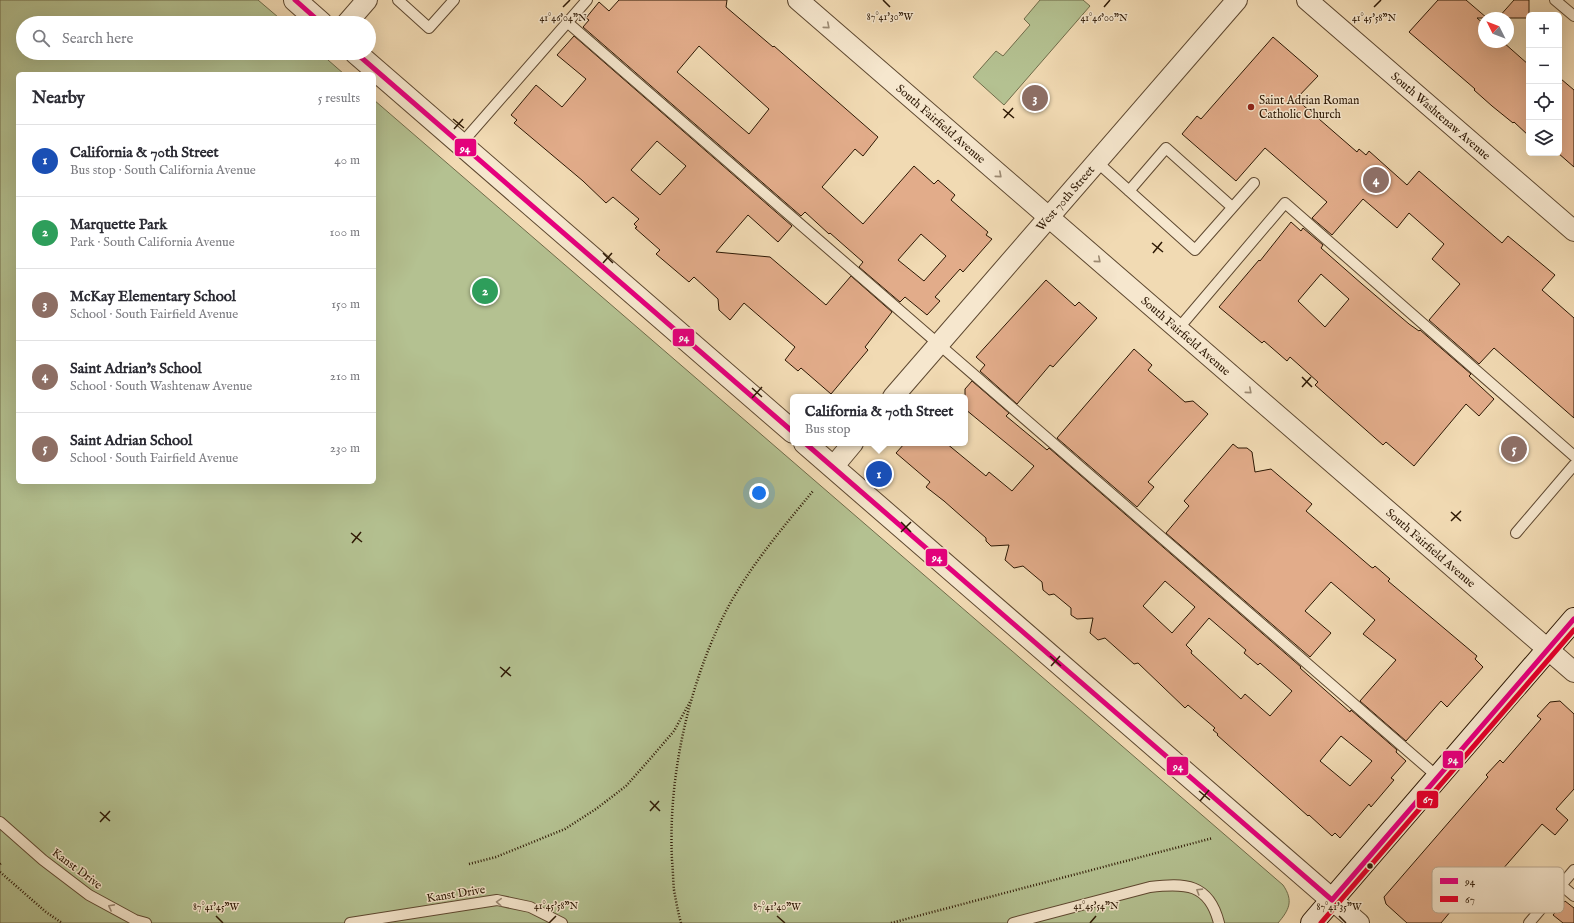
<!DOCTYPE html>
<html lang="en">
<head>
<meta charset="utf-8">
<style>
  body { margin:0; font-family:"IM FELL English",serif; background:#f2f2f3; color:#2b2b33 }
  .controls { position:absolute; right:12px; top:12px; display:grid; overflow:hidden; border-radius:6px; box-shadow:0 4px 16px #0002 }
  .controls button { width:36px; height:36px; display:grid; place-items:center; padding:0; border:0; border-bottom:1px solid #e1e1e2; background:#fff; color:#2b2b33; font:20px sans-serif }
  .compass { position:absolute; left:1478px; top:12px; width:36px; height:36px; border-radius:50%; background:#fff; box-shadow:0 4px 16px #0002; rotate:312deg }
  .you { position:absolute; left:759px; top:493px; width:14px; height:14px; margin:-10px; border:3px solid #fff; border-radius:50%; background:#1a73e8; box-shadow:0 0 0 6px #1a73e833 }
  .badge { display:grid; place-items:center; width:26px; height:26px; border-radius:50%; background:#1a73e8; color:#fff; font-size:13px; font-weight:700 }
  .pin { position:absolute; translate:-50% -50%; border:2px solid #fff; box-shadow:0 1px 4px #0006 }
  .popup { position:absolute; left:790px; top:394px; width:178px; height:52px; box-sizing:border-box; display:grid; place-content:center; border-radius:6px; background:#fff; filter:drop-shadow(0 1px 3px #0005); font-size:13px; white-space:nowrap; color:#7c7c81 }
  .popup b { font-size:15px; color:#2b2b33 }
  .popup::after { content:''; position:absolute; left:50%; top:100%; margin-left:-8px; border:8px solid transparent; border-top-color:#fff }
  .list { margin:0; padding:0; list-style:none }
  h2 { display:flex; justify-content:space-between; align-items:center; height:52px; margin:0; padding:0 16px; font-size:17px }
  h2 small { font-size:13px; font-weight:400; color:#7c7c81 }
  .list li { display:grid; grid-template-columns:26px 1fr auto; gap:12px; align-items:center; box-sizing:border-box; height:72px; padding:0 16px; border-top:1px solid #e1e1e2 }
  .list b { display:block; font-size:15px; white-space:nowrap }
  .list p { margin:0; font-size:13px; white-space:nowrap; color:#7c7c81 }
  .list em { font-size:13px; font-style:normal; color:#7c7c81 }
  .icon { flex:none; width:22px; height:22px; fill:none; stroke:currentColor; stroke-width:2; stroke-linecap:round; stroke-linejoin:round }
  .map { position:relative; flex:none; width:1574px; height:923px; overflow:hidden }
  .search { position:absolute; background:#fff; box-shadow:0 4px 16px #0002; left:16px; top:16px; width:360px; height:44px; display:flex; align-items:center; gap:10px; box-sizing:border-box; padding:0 14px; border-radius:22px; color:#7c7c81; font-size:15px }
  .panel { position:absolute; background:#fff; box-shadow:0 4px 16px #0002; left:16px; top:72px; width:360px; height:412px; border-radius:6px }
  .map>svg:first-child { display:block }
  .green { fill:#b4c191; stroke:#706c4a }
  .building { fill:#e2ac8a; stroke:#2d1804; fill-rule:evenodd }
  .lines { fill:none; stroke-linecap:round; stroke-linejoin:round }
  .service-casing { stroke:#5e4830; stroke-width:12 }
  .minor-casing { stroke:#5e4830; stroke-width:22 }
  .tertiary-casing { stroke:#5e4830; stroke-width:24 }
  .secondary-casing { stroke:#2d1804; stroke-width:24 }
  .path { stroke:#2d1804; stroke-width:2.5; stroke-dasharray:1 2; stroke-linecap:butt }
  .service { stroke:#f6e7ce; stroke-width:10 }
  .minor { stroke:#f6e7ce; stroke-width:20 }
  .tertiary { stroke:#f6e7ce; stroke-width:22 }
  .secondary { stroke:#f6e7ce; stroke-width:22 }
  .bus-1-casing { stroke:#f6e7ce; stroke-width:8 }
  .bus-2-casing { stroke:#f6e7ce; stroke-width:8 }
  .bus-1 { stroke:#e5007d; stroke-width:5 }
  .bus-2 { stroke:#e4002b; stroke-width:5 }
  .oneway { stroke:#9c8a73 }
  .ticks { fill:none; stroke:#2d1804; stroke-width:1.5 }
  .poi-dot { fill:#8f2418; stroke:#f6e7ce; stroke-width:1.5 }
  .bus-dot { fill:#2d1804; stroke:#f6e7ce; stroke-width:1.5 }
  .labels { text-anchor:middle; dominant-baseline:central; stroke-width:3; stroke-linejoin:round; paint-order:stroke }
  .poi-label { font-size:12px; fill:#2d1804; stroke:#f6e7ce; text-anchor:start }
  .street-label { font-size:12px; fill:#2d1804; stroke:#f6e7ce }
  .key { fill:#f6e7ce; stroke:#baa991; stroke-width:1 }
  .key-label { font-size:11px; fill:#2d1804 }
  .ticks-label { font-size:10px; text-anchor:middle; fill:#2d1804; stroke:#f6e7ce; stroke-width:3; stroke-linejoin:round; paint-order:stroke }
  .line-badge { stroke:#f6e7ce; stroke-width:1.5 }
  .badge-label { font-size:11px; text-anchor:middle; font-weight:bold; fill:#fff }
</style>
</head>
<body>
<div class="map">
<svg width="1574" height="923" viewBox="0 0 1574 923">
  <rect width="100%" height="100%" fill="#f1dab3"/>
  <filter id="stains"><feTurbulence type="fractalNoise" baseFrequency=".005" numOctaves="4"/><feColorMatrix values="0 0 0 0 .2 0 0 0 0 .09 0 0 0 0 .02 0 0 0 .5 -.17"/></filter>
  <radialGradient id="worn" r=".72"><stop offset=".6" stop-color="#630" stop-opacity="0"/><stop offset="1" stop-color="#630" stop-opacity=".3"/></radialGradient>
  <!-- green -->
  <path class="green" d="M 0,0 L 258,0 L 285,23 L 23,23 L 23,53 L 320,53 L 344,74 L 18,74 L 18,482 L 374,482 L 374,100 L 1283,885 C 1294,901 1289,910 1278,923 L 0,923 Z
    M 1040,0 L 1083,0 L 1090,6 L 1004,105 L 973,77 L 996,51 L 1003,56 L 1030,25 L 1024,19 Z"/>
  <!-- building -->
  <path class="building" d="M 619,0 L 727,0 L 726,7 L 773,47 L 774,46 L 878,137 L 863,156 L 855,149 L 822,187 L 863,224 L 914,166 L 934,184 L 938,180 L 955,195 L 951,200 L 988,232 L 986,235 L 992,239 L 963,272 L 960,269 L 935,297 L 940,301 L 927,315 L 905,297 L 900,302 L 859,267 L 863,262 L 830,233 L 829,234 L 805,212 L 801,216 L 583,27 L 589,20 L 586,18 L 599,2 L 609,11 ZM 699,46 L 769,109 L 749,134 L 677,72 ZM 921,234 L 946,256 L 924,281 L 898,260 Z
    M 1438,0 L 1466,0 L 1487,18 L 1477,18 L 1484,24 L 1484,42 L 1503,42 L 1529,65 L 1529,136 L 1514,122 L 1513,123 L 1492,106 L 1474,90 L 1475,89 L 1409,32 Z
    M 1514,0 L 1529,0 L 1529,18 L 1498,18 Z
    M 574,36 L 792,226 L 778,242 L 748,215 L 716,252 L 770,257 L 826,305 L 851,276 L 892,312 L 865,347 L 868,350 L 831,394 L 801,368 L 798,371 L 785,360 L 795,347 L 744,303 L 730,320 L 719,310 L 718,299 L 694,277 L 689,282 L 656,254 L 660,250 L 635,228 L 637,227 L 634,224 L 639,219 L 613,197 L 606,203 L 583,181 L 514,123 L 517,120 L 511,115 L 536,85 L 562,107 L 586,79 L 557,55 ZM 657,141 L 686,166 L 660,195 L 631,170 Z
    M 1273,37 L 1318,76 L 1296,99 L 1357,152 L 1359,149 L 1366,155 L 1369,151 L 1407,185 L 1419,171 L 1502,243 L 1508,236 L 1555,275 L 1542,290 L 1574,318 L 1574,418 L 1494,348 L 1479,364 L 1429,320 L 1460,284 L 1432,259 L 1444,244 L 1409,213 L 1397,228 L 1363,199 L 1332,235 L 1312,218 L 1327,202 L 1265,148 L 1236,181 L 1182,134 L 1197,116 L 1201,119 Z
    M 1561,79 L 1574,90 L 1574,167 L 1558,153 L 1559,81 Z
    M 1291,222 L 1301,231 L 1303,228 L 1323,245 L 1321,248 L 1362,284 L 1409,324 L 1419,331 L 1420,330 L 1471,374 L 1469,376 L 1494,399 L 1479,416 L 1466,404 L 1414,466 L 1386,442 L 1383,445 L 1358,423 L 1315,385 L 1318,382 L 1290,357 L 1287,361 L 1264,341 L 1262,343 L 1219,307 L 1259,260 L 1260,261 ZM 1321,274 L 1349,299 L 1325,327 L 1298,301 Z
    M 1046,280 L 1075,306 L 1079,302 L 1097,318 L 1053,367 L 1050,365 L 1017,404 L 980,371 L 985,365 L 976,357 Z
    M 1134,349 L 1152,365 L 1148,370 L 1185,402 L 1193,401 L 1208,414 L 1148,482 L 1154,487 L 1137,507 L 1057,438 Z
    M 972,381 L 1009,413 L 1006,416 L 1047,450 L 1049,448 L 1301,667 L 1300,668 L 1350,712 L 1351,710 L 1397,750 L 1396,752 L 1406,761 L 1391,778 L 1394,780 L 1371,807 L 1369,804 L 1340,838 L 1335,833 L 1332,836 L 1309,815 L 1308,816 L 1217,735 L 1218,734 L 1213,730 L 1215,728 L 1188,705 L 1185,708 L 1138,663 L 1134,664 L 1105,638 L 1098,640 L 1090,633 L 1093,618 L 1077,619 L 1071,615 L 1071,608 L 1054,594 L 1049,595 L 1043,590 L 1042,582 L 1023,566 L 1014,568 L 1005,560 L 1009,545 L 991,546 L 986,541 L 986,538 L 944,501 L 926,487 L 930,482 L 896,453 L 905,443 L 946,443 L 986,476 L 989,472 L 1012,491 L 1034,466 L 965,409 L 965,389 ZM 1165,581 L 1195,607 L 1172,633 L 1143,606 ZM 1209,618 L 1246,650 L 1244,653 L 1258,665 L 1260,663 L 1292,691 L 1270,716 L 1245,694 L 1241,699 L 1191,653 L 1192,651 L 1186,645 ZM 1341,736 L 1372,761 L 1350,786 L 1320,761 Z
    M 1233,444 L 1238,448 L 1247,448 L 1252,452 L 1255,472 L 1271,469 L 1312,504 L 1306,511 L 1371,567 L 1373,568 L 1375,566 L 1390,579 L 1388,581 L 1477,656 L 1475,659 L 1483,667 L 1447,707 L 1441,701 L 1406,741 L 1360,701 L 1396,660 L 1363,634 L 1375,620 L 1331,582 L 1305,611 L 1331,633 L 1310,657 L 1166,533 L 1189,506 L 1184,501 Z
    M 1560,701 L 1574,714 L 1574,789 L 1556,809 L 1568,820 L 1555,835 L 1542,824 L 1495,878 L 1485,870 L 1441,923 L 1407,923 L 1386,904 L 1384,897 L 1488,777 L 1486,775 L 1500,760 L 1503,763 L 1541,719 L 1537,716 L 1550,702 Z
    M 1565,901 L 1574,908 L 1574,923 L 1563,923 L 1553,915 Z"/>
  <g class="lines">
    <!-- service casing -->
    <g class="service-casing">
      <path id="service" d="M 398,0 L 429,28 L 454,0
        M 1555,0 L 1574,16
        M 567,22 L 1438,777
        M 461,144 L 587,0
        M 1097,162 L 1195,250 L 1254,183
        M 1129,191 L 1166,148 L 1232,207
        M 1178,329 L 1285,203 L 1574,456
        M 1516,533 L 1574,465
        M 0,822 L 43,860 L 89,895 L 135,920 L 146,923
        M 1561,885 L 1574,896
        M 350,923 L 497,900 L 530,907 L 562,923
        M 1013,923 L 1150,887 C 1185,883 1209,883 1219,923
        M 1529,923 L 1574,870"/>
    </g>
    <!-- minor casing -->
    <g class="minor-casing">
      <g id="minor">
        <path id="s1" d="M 798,0 L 1574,672"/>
        <path id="s2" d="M 1307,0 L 1574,231"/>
        <path d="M 347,23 L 367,0"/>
        <path id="s3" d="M 893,397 L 1237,0"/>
        <path d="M 833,467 L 853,443"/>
        <path d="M 1332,900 L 1359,923"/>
      </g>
    </g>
    <!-- tertiary casing -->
    <g class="tertiary-casing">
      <path id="tertiary" d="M 295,0 L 321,23
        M 356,53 L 793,432
        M 805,443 L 1332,900"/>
    </g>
    <!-- secondary casing -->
    <g class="secondary-casing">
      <path id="secondary" d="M 1312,923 L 1574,619"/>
    </g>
    <!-- path -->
    <path class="path" d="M 0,864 L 1,863
      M 469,864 L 496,857 L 565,829 L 596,809 L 626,786 L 650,759 L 674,731 L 691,700
      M 0,872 L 46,912 L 62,923
      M 681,923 C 678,912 676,901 674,890 C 673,880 673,870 672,860 C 668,780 687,691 722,619 C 745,572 780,531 813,491
      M 891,923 L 1213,838"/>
    <!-- service -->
    <use href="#service" class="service"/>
    <!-- minor -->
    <use href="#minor" class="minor"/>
    <!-- tertiary -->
    <use href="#tertiary" class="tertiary"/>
    <!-- secondary -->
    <use href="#secondary" class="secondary"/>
    <!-- bus-1 casing -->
    <g class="bus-1-casing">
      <path id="bus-1" d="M 295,0 L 321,23
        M 356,53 L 793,432
        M 805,443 L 1332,900
        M 1332,900 L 1574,619"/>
    </g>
    <!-- bus-2 casing -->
    <g class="bus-2-casing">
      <path id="bus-2" d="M 1321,923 L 1574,630"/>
    </g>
    <!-- bus-1 -->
    <use href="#bus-1" class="bus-1"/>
    <!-- bus-2 -->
    <use href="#bus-2" class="bus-2"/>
  </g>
  <!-- one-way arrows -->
  <defs><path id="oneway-chevron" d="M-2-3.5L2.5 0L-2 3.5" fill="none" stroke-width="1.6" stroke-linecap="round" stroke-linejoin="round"/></defs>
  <g class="oneway">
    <use href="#oneway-chevron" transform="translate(827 26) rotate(41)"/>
    <use href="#oneway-chevron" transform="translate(999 175) rotate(41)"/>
    <use href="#oneway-chevron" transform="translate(1098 260) rotate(41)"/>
    <use href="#oneway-chevron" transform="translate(1249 391) rotate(41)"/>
    <use href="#oneway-chevron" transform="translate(1199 891) rotate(-148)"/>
    <use href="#oneway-chevron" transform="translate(499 902) rotate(-176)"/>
    <use href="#oneway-chevron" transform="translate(111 907) rotate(-152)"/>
  </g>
  <!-- ticks -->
  <path class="ticks" d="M 883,0 L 890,7M 563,7 L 570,0M 1104,7 L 1110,0M 1374,7 L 1381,0M 1003,109 L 1014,118M 1004,118 L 1013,108M 453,119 L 464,128M 454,129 L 463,119M 1152,243 L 1163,252M 603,253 L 613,263M 1153,253 L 1162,242M 603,263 L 612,253M 1302,377 L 1312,387M 1302,387 L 1311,377M 752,388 L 762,397M 752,398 L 762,387M 1451,512 L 1461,521M 1451,521 L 1461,511M 901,522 L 911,532M 901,532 L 911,522M 351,533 L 362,542M 352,543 L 361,532M 1050,656 L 1061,666M 1051,666 L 1060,656M 500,667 L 511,676M 501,677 L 510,667M 1199,791 L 1210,800M 650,801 L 660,811M 1200,801 L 1209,790M 650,811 L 659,801M 100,812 L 110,821M 100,822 L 110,811M 216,916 L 223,923M 777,916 L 785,923M 1339,916 L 1346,923M 549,923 L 556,916M 1090,923 L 1096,916"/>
  <!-- markers -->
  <circle class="poi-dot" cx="1251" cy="107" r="4"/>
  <circle class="bus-dot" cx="1370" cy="866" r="3.5"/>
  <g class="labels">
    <!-- poi labels -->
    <g class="poi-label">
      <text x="1259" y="100">Saint Adrian Roman<tspan x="1259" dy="14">Catholic Church</tspan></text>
    </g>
    <!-- street labels -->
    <g class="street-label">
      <text stroke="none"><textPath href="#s2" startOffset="177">South Washtenaw Avenue</textPath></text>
      <text stroke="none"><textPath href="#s1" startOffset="189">South Fairfield Avenue</textPath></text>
      <text stroke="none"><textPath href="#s3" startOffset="263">West 70th Street</textPath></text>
      <text stroke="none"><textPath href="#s1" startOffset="513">South Fairfield Avenue</textPath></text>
      <text stroke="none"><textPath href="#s1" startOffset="837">South Fairfield Avenue</textPath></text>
      <text transform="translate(77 869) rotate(37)">Kanst Drive</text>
      <text transform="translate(456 894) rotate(-9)">Kanst Drive</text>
    </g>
  </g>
  <!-- legend -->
  <rect x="1432" y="867" width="132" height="46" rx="6" class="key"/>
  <rect x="1440" y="878" width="18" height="6" fill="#e5007d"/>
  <rect x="1440" y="896" width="18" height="6" fill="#e4002b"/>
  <g class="key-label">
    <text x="1465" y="885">94</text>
    <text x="1465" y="903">67</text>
  </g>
  <g class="ticks-label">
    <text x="890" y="20">87°41'30"W</text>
    <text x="1374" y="21">41°45'58"N</text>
    <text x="563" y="21">41°46'04"N</text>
    <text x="1104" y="21">41°46'00"N</text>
    <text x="556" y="909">41°45'58"N</text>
    <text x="1096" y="909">41°45'54"N</text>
    <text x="216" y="910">87°41'45"W</text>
    <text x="777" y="910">87°41'40"W</text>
    <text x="1339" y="910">87°41'35"W</text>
  </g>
  <g class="line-badge">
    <rect x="454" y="138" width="23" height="19" rx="4" fill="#e5007d"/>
    <rect x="672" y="328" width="23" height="19" rx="4" fill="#e5007d"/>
    <rect x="925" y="548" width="23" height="19" rx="4" fill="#e5007d"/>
    <rect x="1442" y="750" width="22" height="19" rx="4" fill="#e5007d"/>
    <rect x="1166" y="756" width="23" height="20" rx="4" fill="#e5007d"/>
    <rect x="1416" y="790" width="23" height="19" rx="4" fill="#e4002b"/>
  </g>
  <g class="badge-label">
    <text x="465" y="152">94</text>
    <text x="684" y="341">94</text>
    <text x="937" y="561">94</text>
    <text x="1453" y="763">94</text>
    <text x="1178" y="770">94</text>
    <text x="1428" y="803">67</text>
  </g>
  <rect width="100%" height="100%" filter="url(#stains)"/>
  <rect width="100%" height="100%" fill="url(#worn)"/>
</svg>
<div class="controls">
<button>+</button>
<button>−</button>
<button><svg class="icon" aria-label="locate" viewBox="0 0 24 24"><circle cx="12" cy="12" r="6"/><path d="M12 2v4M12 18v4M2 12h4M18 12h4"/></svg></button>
<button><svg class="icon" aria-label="layers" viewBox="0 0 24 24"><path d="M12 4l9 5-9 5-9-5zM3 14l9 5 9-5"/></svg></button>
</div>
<svg class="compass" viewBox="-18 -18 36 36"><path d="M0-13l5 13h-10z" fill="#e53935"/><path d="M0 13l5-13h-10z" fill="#7c7c81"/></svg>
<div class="you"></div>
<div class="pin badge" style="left:879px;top:474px;background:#1a4fb4">1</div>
<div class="popup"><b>California &amp; 70th Street</b>Bus stop</div>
<div class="pin badge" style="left:485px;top:291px;background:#2e9e5b">2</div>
<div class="pin badge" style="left:1035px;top:98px;background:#8d6e63">3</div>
<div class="pin badge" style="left:1376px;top:180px;background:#8d6e63">4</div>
<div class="pin badge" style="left:1514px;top:449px;background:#8d6e63">5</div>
<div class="search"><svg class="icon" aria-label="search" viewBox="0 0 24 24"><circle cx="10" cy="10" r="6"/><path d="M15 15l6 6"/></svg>Search here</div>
<section class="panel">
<h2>Nearby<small>5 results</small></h2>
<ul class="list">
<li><span class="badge" style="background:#1a4fb4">1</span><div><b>California &amp; 70th Street</b><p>Bus stop · South California Avenue</p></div><em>40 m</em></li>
<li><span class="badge" style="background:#2e9e5b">2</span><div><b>Marquette Park</b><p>Park · South California Avenue</p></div><em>100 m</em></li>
<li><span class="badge" style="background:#8d6e63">3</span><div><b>McKay Elementary School</b><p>School · South Fairfield Avenue</p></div><em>150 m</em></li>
<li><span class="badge" style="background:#8d6e63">4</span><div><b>Saint Adrian's School</b><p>School · South Washtenaw Avenue</p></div><em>210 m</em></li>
<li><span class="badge" style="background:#8d6e63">5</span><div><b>Saint Adrian School</b><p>School · South Fairfield Avenue</p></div><em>230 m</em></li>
</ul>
</section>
</div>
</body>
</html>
